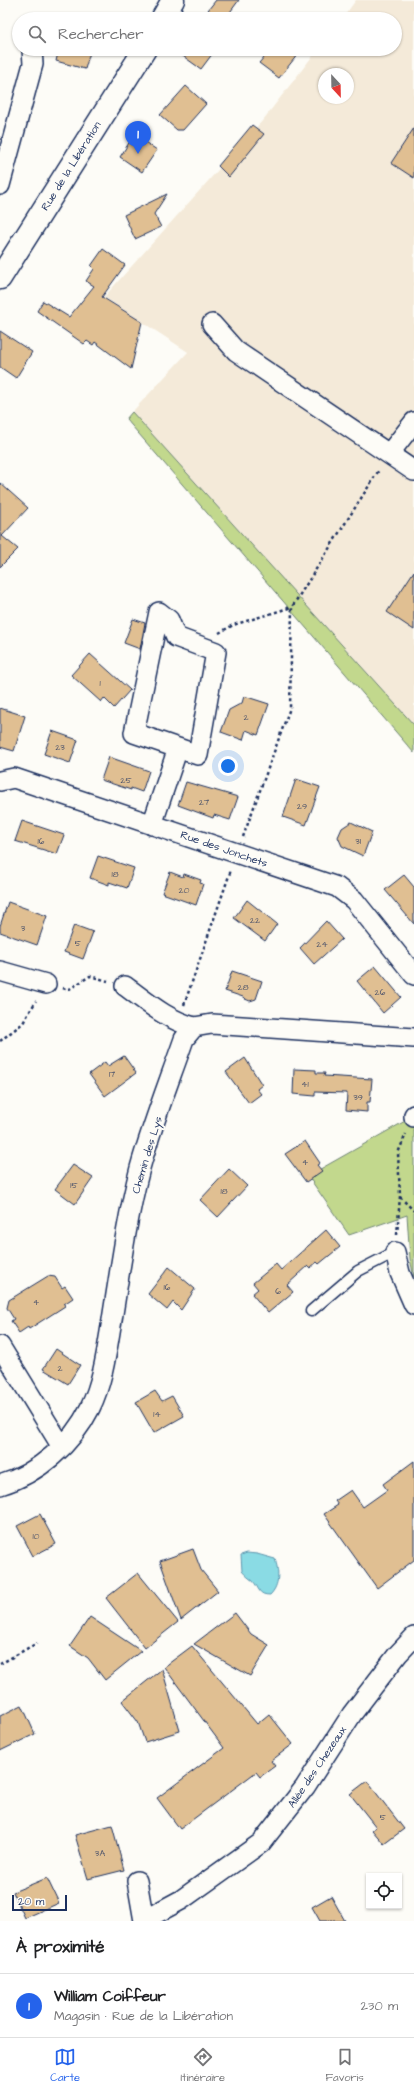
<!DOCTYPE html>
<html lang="fr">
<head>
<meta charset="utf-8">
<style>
  body { margin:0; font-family:"Architects Daughter",sans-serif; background:#f2f2f2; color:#202124 }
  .controls { position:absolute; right:12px; bottom:12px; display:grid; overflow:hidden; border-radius:0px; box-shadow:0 1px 3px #0004 }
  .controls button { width:36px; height:36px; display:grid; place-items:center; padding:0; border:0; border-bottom:1px solid #e0e0e0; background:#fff; color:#202124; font:20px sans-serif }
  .compass { position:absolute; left:318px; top:68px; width:36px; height:36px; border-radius:50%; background:#fff; box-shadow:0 1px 3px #0004; rotate:158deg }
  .scale { position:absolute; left:12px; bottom:10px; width:55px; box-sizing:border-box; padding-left:4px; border:2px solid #1b2f5e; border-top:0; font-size:11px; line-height:14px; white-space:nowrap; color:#1b2f5e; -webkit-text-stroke:3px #fdfcf7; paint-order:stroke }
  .you { position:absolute; left:228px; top:766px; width:14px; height:14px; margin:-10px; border:3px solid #fff; border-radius:50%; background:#1a73e8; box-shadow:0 0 0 6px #1a73e833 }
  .badge { display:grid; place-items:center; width:26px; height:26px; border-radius:50%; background:#2563eb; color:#fff; font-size:13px; font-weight:700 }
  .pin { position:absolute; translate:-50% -33px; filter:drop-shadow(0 1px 2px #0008) }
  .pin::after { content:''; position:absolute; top:21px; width:14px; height:12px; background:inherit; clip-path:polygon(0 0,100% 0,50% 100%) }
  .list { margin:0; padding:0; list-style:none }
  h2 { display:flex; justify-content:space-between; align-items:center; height:52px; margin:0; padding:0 16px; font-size:17px }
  h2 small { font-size:13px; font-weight:400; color:#757577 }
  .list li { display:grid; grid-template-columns:26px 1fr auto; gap:12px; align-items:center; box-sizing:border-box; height:64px; padding:0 16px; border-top:1px solid #e0e0e0 }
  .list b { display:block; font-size:15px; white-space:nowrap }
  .list p { margin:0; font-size:13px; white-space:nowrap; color:#757577 }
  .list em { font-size:13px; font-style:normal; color:#757577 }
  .icon { flex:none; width:22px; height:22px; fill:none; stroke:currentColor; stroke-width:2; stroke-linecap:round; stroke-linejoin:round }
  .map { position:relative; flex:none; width:414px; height:1921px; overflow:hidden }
  .search { position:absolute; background:#fff; box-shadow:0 1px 3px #0004; left:12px; right:12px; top:12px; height:44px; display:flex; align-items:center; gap:10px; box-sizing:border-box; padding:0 14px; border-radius:22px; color:#757577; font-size:15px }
  .sheet { height:116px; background:#fff }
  nav { display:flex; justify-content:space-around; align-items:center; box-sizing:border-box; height:56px; border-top:1px solid #e0e0e0; background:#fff; font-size:11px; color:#757577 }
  nav a { display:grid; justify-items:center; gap:2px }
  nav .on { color:#2563eb }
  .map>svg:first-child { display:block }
  .built { fill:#f4ead9; fill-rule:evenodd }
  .green { fill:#c2d88d; stroke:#6e8476 }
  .water { fill:#8adbe4; stroke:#5e96ae }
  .building { fill:#e0bf92; stroke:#1b2f5e }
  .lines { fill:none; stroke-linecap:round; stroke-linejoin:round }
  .service-casing { stroke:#1b2f5e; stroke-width:13 }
  .minor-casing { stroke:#1b2f5e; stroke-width:22 }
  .tertiary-casing { stroke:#1b2f5e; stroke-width:25 }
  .path { stroke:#1b2f5e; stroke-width:2.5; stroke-dasharray:3 3; stroke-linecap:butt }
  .service { stroke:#fdfcf7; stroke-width:10 }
  .minor { stroke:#fdfcf7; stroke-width:19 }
  .tertiary { stroke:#fdfcf7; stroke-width:22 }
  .labels { text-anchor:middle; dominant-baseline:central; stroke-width:4; stroke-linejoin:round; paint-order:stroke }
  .number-label { font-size:9px; fill:#4c536b }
  .street-label { font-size:11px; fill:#1b2f5e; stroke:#fdfcf7 }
</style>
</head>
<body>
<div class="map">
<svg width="414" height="1921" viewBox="0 0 414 1921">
  <rect width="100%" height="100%" fill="#fdfcf7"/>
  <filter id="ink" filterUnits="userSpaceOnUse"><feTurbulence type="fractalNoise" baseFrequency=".025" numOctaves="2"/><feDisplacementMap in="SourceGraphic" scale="8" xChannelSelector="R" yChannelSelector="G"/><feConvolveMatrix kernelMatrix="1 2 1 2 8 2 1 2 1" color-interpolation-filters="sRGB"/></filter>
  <g filter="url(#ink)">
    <!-- built -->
    <path class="built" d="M 356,0 L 414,0 L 414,725 L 132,412 L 188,352 L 104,297 L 263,120 L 318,49 L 395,49 L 395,19 L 342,19 ZM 324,74 L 348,74 L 348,98 L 324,98 Z"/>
    <!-- green -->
    <path class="green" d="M 132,412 L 414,725 L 414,753 L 126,419 Z
      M 414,1116 L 414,1277 L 410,1259 L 407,1215 L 349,1235 L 308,1176 Z"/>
    <!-- water -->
    <path class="water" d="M 247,1553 L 257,1554 L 275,1559 C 279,1571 280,1585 270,1595 C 258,1595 260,1589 253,1581 C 249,1578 245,1575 242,1571 L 241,1555 Z"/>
    <!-- building -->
    <path class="building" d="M 216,0 L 239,0 L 225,19 L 221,19 L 208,10 Z
      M 59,49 L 91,49 L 85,69 L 56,61 Z
      M 173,49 L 216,49 L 201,69 Z
      M 271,49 L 302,49 L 279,78 L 259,63 Z
      M 186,86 L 206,104 L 183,130 L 177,130 L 160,115 Z
      M 252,125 L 264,134 L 229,177 L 218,166 Z
      M 414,128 L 414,178 L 391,163 Z
      M 134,135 L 157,150 L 142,172 L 120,157 Z
      M 167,194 L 154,214 L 161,227 L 135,239 L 124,215 Z
      M 103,249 L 125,265 L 102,297 L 142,322 L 131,369 L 95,342 L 93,345 L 87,341 L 84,344 L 37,311 L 43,301 L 69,317 L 94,286 L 86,281 L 94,269 L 91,266 Z
      M 0,331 L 32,352 L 16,378 L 0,367 Z
      M 0,483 L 28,508 L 2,536 L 18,549 L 0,567 Z
      M 414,571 L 414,630 L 387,612 Z
      M 133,619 L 145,623 L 140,649 L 124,643 Z
      M 90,654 L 130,690 L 114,708 L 104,698 L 101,702 L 71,675 Z
      M 244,696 L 269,704 L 258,735 L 246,730 L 243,740 L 221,732 L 229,710 L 242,703 Z
      M 0,708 L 25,716 L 14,751 L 0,747 Z
      M 52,731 L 78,740 L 70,763 L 44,754 Z
      M 109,757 L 149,771 L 142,792 L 131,788 L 131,790 L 101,780 Z
      M 296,779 L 320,787 L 306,825 L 283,817 Z
      M 186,782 L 238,797 L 230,820 L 214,815 L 213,818 L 178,805 Z
      M 22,821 L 64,835 L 57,854 L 15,841 Z
      M 351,822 L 372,832 L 363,856 L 342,846 L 338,837 L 342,828 Z
      M 98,856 L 134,868 L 127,888 L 109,882 L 109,885 L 90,878 Z
      M 170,872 L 183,877 L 184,874 L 201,880 L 200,883 L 203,884 L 196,905 L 162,893 Z
      M 404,875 L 414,887 L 414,924 L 385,890 Z
      M 247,900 L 277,924 L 265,941 L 234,918 Z
      M 8,902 L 47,916 L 37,945 L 0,932 L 0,926 Z
      M 326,921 L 342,939 L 314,964 L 300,948 Z
      M 74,925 L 93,932 L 83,959 L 64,952 Z
      M 375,966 L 401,997 L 383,1013 L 357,981 Z
      M 232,971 L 262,981 L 256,999 L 250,1001 L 245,999 L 243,997 L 225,991 Z
      M 124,1056 L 136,1073 L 105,1096 L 89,1074 L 105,1062 L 108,1066 Z
      M 245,1058 L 262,1085 L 257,1089 L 261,1094 L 249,1103 L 226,1072 Z
      M 294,1069 L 316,1070 L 316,1073 L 325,1073 L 324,1076 L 372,1079 L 370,1102 L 367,1102 L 367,1112 L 346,1110 L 347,1093 L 315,1092 L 315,1096 L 293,1094 Z
      M 305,1141 L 320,1163 L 317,1165 L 322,1171 L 306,1182 L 285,1154 Z
      M 73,1165 L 93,1178 L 75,1204 L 55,1189 Z
      M 229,1169 L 247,1186 L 218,1217 L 200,1200 Z
      M 326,1230 L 340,1247 L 319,1264 L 317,1262 L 310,1268 L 308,1266 L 287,1285 L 293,1292 L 268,1313 L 252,1294 L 258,1289 L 253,1283 L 276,1264 L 281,1270 Z
      M 169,1267 L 195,1289 L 181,1310 L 173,1302 L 167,1310 L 148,1294 Z
      M 48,1276 L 55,1277 L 62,1288 L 65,1286 L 73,1298 L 64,1304 L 65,1306 L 29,1329 L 28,1327 L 19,1333 L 11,1321 L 14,1319 L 7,1308 L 9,1300 Z
      M 56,1349 L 80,1365 L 68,1384 L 43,1369 Z
      M 155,1391 L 162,1401 L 172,1396 L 184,1416 L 154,1433 L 136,1402 Z
      M 414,1461 L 414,1560 L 377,1588 L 324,1514 L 338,1505 L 335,1501 L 351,1490 L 363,1507 L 387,1490 L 383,1484 Z
      M 40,1514 L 56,1544 L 33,1556 L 17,1526 Z
      M 193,1549 L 201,1570 L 218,1591 L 181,1620 L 160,1561 Z
      M 138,1573 L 178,1622 L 145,1648 L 106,1598 Z
      M 235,1613 L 251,1634 L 269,1645 L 250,1676 L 194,1644 Z
      M 90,1617 L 141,1651 L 105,1680 L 88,1658 L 70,1646 Z
      M 192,1646 L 257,1724 L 269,1714 L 293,1744 L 271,1761 L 275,1766 L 260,1777 L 256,1772 L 180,1829 L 157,1798 L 224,1748 L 164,1667 Z
      M 162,1669 L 180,1731 L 145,1742 L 138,1722 L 122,1701 Z
      M 22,1705 L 35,1734 L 0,1751 L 0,1716 Z
      M 367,1781 L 404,1829 L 384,1844 L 372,1830 L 376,1827 L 350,1794 Z
      M 112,1825 L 124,1870 L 88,1879 L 75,1835 Z
      M 47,1878 L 59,1903 L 25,1918 L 13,1892 Z
      M 331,1896 L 345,1921 L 320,1921 L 312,1907 Z"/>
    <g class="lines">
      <!-- service casing -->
      <g class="service-casing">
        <path id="service" d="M 311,1311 L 358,1271 L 395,1252"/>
      </g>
      <!-- minor casing -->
      <g class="minor-casing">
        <path id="minor" d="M 0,185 L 33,64 L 32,49
          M 212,324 L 236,351 L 414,471
          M 389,454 L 414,422
          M 159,612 L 169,620 L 176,637 L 216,652 L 198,755 L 134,733 Z
          M 0,781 L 14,778 L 337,887 L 354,900 L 414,975
          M 152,825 L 178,748
          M 0,971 L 46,984
          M 125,986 C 147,1002 167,1020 194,1027
          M 414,1117 L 414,1115
          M 395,1252 L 400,1273 L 414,1305
          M 0,1346 L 62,1447
          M 0,1485 C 38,1474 72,1444 90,1408 C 103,1382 107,1349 112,1320 C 120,1270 127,1218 140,1168 C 152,1125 169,1082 184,1039 L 194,1027 L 212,1024 L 414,1038
          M 137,1881 L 144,1921
          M 144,1920 L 181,1900 L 261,1843 L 305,1787 L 352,1714 L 398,1654 L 414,1637"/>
      </g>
      <!-- tertiary casing -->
      <g class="tertiary-casing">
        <path id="tertiary" d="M 162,19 L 173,0
          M 0,278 L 145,49"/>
      </g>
      <!-- path -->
      <path class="path" d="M 219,633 L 233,625 L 292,607
        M 243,837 L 290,708 L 292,607 L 379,470
        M 63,988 L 68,990 L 90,976 L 108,981
        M 184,1005 L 231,870
        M 0,1041 L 23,1023 L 36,1001
        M 400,1197 L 414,1211
        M 397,1235 L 400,1196 L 398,1153 L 406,1134
        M 0,1664 L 37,1643"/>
      <!-- service -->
      <use href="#service" class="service"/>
      <!-- minor -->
      <use href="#minor" class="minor"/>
      <!-- tertiary -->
      <use href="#tertiary" class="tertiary"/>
    </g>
  </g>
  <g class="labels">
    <!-- number labels -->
    <g class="number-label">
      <text x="100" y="683">1</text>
      <text x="246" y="717">2</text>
      <text x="60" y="747">23</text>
      <text x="126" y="780">25</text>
      <text x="204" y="802">27</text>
      <text x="302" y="806">29</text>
      <text x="41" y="841">16</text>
      <text x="358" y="841">31</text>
      <text x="115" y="874">18</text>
      <text x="184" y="890">20</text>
      <text x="255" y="920">22</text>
      <text x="23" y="928">3</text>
      <text x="78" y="943">5</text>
      <text x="322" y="944">24</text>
      <text x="243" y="987">28</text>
      <text x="380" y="992">26</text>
      <text x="112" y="1074">17</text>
      <text x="305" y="1084">41</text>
      <text x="358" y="1097">39</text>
      <text x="305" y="1162">4</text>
      <text x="74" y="1185">15</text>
      <text x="224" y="1191">18</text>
      <text x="167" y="1287">16</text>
      <text x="278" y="1291">6</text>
      <text x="36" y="1302">4</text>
      <text x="60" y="1368">2</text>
      <text x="157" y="1414">14</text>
      <text x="36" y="1536">10</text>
      <text x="383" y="1817">5</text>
      <text x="100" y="1853">3A</text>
    </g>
    <!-- street labels -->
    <g class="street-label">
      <text transform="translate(71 166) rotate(-58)">Rue de la Libération</text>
      <text transform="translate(224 849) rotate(19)">Rue des Jonchets</text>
      <text transform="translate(147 1155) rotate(-73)">Chemin des Lys</text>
      <text transform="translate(317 1767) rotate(-56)">Allée des Chezeaux</text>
    </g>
  </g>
</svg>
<div class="controls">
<button><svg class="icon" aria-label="locate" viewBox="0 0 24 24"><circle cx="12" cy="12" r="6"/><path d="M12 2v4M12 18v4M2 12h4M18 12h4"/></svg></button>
</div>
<svg class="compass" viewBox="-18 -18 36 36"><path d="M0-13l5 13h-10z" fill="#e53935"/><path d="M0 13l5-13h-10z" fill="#757577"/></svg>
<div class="scale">20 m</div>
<div class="you"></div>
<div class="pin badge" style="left:138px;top:154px">1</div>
<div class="search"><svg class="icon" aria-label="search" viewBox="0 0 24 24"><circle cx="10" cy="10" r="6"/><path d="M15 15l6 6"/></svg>Rechercher</div>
</div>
<section class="sheet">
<h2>À proximité<small></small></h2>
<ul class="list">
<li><span class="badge">1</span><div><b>William Coiffeur</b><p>Magasin · Rue de la Libération</p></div><em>230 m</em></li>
</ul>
</section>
<nav>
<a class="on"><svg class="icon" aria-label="map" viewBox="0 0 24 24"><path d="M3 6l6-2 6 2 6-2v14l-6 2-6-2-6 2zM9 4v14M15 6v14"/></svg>Carte</a>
<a><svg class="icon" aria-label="directions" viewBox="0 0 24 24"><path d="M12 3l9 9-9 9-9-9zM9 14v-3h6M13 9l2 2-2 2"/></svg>Itinéraire</a>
<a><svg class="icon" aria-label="saved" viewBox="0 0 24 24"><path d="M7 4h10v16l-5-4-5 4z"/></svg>Favoris</a>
</nav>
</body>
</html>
